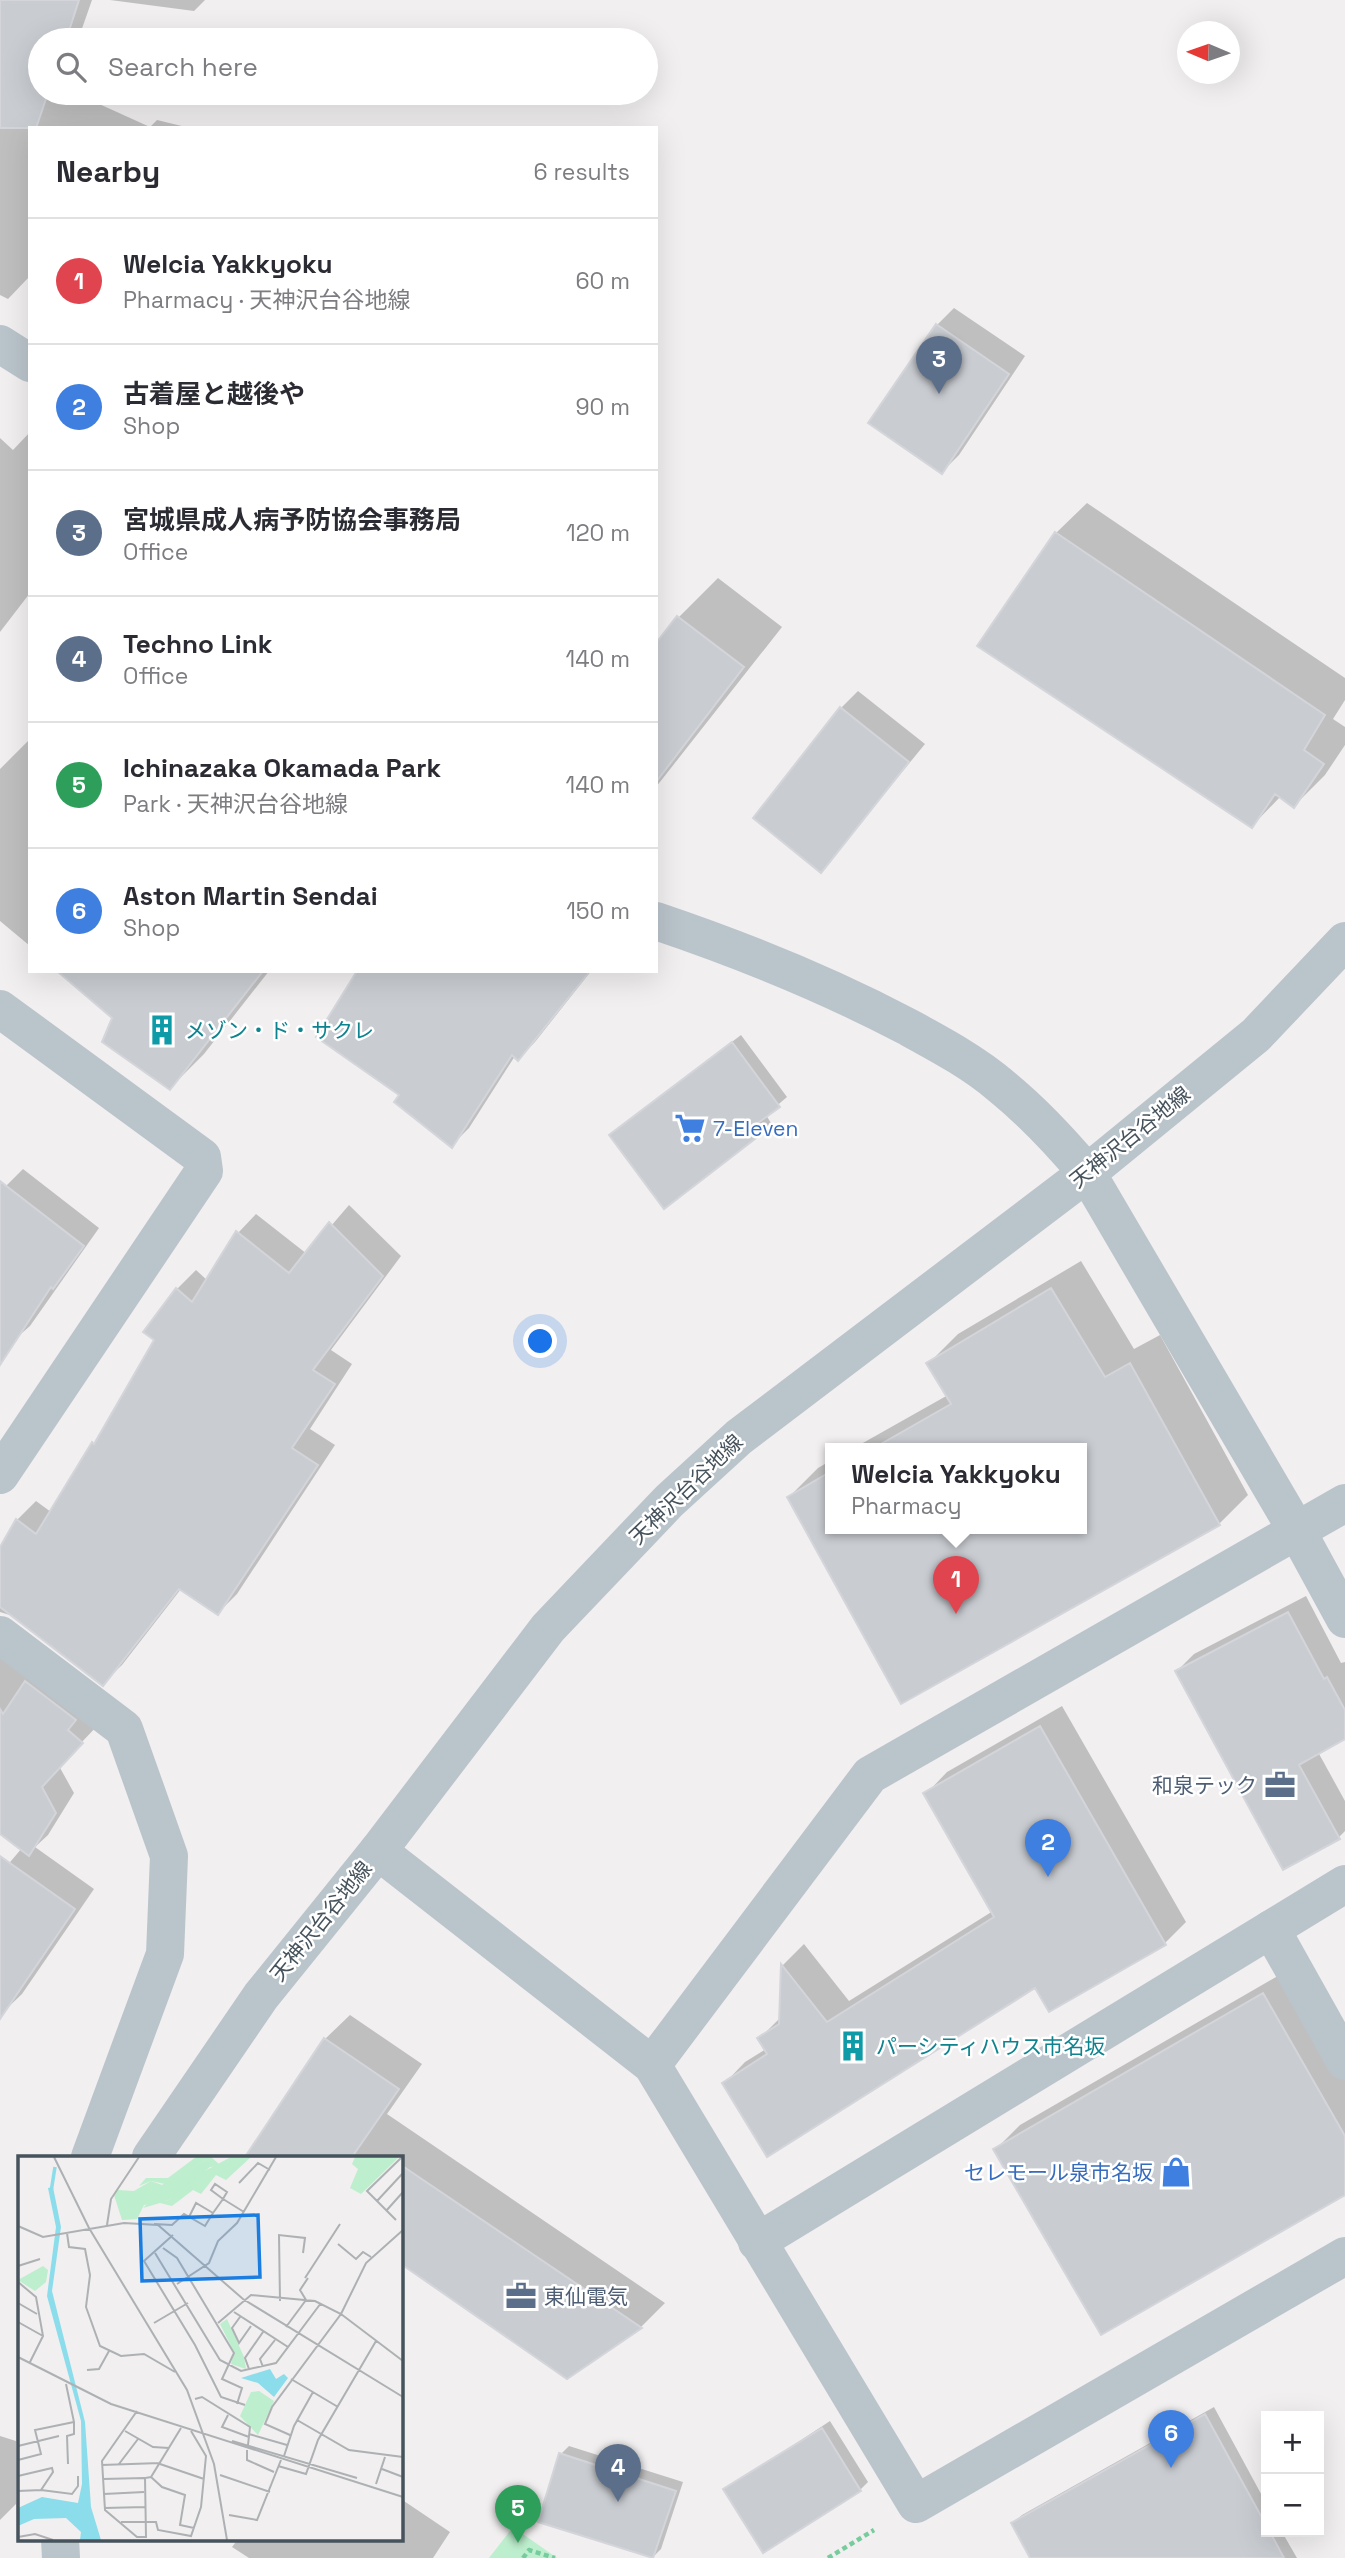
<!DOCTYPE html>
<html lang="en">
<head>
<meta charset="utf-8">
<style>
  body { margin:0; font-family:"Space Grotesk","Noto Sans JP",sans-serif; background:#f7f7f7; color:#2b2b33 }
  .controls { position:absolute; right:21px; bottom:21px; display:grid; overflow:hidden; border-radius:0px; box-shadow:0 7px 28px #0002 }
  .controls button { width:63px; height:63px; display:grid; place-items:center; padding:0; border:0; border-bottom:2px solid #e1e1e2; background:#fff; color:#2b2b33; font:35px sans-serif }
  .compass { position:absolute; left:1177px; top:21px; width:63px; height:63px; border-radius:50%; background:#fff; box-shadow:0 7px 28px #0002; rotate:272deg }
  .you { position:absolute; left:541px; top:1342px; width:24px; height:24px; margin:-18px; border:5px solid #fff; border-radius:50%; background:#1a73e8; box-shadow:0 0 0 10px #1a73e833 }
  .badge { display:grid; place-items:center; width:46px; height:46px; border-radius:50%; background:#1b7ddf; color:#fff; font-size:23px; font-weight:700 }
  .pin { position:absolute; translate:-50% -58px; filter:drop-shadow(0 2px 4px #0008) }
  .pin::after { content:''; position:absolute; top:37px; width:24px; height:21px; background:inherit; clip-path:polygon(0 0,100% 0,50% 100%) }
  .popup { position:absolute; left:825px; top:1443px; width:262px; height:91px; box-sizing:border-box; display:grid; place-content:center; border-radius:0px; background:#fff; filter:drop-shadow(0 2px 5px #0005); font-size:23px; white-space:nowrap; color:#7c7c81 }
  .popup b { font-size:26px; color:#2b2b33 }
  .popup::after { content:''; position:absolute; left:50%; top:100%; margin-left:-14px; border:14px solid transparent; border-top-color:#fff }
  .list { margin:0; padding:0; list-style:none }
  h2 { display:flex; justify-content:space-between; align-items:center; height:91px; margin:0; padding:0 28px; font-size:30px }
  h2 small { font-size:23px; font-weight:400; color:#7c7c81 }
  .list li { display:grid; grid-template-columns:46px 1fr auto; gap:21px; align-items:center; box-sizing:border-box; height:126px; padding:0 28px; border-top:2px solid #e1e1e2 }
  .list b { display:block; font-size:26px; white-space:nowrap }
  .list p { margin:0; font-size:23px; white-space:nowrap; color:#7c7c81 }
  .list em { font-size:23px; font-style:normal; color:#7c7c81 }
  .icon { flex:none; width:38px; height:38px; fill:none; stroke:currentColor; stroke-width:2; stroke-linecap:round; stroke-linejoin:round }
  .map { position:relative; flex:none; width:1345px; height:2558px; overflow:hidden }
  .search { position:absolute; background:#fff; box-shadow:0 7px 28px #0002; left:28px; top:28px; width:630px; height:77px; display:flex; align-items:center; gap:18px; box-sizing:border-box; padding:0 24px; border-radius:38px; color:#7c7c81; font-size:26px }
  .panel { position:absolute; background:#fff; box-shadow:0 7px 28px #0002; left:28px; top:126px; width:630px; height:847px; border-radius:0px }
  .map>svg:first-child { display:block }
  .park { fill:#bdeecd }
  .shadow { fill:#0003 }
  .building { fill:#c9ccd1; stroke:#d3d5da; stroke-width:2 }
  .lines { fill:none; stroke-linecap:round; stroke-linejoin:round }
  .path { stroke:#76cc9c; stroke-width:4.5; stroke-dasharray:5 3.5; stroke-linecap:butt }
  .minor { stroke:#bac4cb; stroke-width:38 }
  .tertiary { stroke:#bac4cb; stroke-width:38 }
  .labels { text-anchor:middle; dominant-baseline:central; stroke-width:5; stroke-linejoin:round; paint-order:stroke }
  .culture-label { font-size:21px; fill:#0d838f; stroke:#fff; text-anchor:start }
  .shop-label { font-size:21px; fill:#366cbe; stroke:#fff; text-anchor:start }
  .street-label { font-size:21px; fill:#47535c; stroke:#fff }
  .service-label { font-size:21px; fill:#4e5e75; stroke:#fff; text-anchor:end }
  .inset-river { fill:none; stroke:#8bddeb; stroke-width:3.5 }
  .inset-road { fill:none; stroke:#adb1b4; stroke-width:2 }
  .view { fill:#1b7ddf; fill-opacity:0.15; stroke:#1b7ddf; stroke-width:3.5 }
  .inset-edge { fill:none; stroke:#47535c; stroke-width:3.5 }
</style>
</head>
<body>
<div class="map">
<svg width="1345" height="2558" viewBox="0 0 1345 2558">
  <rect width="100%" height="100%" fill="#f1efef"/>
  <!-- park -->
  <path class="park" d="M 513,2527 L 557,2558 L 489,2558 Z"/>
  <!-- shadow -->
  <path class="shadow" d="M 0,0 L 92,0 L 78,40 L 40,40 L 40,93 L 75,93 L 150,127 L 157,120 L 190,128 L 30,128 L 30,276 L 8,299 L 0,295 Z
    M 110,0 L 205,0 L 194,11 Z
    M 954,308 L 1025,356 L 959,455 L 942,472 L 937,325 Z
    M 30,432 L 30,593 L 0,632 L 0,438 L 13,450 Z
    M 1087,503 L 1345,678 L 1345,700 L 1333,719 L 1345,727 L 1345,745 L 1325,775 L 1294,806 L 1281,796 L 1252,826 L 1056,533 Z
    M 718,578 L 782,627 L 656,787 L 656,646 L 679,617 Z
    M 858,691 L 925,744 L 821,871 L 841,708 Z
    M 30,739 L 30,946 L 0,921 L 0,769 Z
    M 60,971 L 269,971 L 204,1054 L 170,1088 L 114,1017 Z
    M 411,971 L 591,971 L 535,1042 L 518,1059 L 515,1056 L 469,1128 L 452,1145 L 401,1095 Z
    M 741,1035 L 787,1097 L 766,1115 L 771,1123 L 763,1131 L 620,1127 Z
    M 23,1169 L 99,1228 L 30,1326 L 0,1352 L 0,1199 L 6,1186 Z
    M 349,1205 L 401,1256 L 331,1350 L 352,1364 L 310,1429 L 335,1445 L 237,1594 L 218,1613 L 181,1589 L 122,1665 L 103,1683 L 13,1616 L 0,1612 L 0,1551 L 17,1520 L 36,1501 L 51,1512 L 101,1435 L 157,1340 L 145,1331 L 177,1289 L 196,1270 L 208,1281 L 238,1233 L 256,1214 L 307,1254 Z
    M 1081,1261 L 1134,1349 L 1160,1335 L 1248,1495 L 1219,1524 L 901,1701 L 789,1497 L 818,1468 L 830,1461 L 830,1528 L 1082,1528 L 1082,1448 L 854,1448 L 948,1395 L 929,1363 L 958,1334 Z
    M 1306,1596 L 1341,1663 L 1345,1662 L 1345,1737 L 1318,1752 L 1345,1801 L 1345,1831 L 1339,1837 L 1177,1671 L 1194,1654 Z
    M 0,1626 L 100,1723 L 59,1766 L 74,1793 L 48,1835 L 35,1847 L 94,1889 L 22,1994 L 0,2015 L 0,1874 L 22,1848 L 0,1832 Z
    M 1062,1706 L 1186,1922 L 1164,1944 L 724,2084 L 745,2062 L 766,2049 L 760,2038 L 781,2017 L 783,1965 L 804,1944 L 849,2001 L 993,1911 L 926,1794 L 947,1772 Z
    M 1288,1970 L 1345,2069 L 1345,2193 L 996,2149 L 1020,2125 Z
    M 350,2015 L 422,2064 L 387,2114 L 665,2303 L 641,2327 L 567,2377 L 401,2262 L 401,2157 L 248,2156 L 325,2039 Z
    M 1214,2407 L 1266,2503 L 1266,2532 L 1282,2532 L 1297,2558 L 1032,2558 L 1013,2523 L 1022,2515 Z
    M 830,2421 L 868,2482 L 860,2490 L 725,2490 Z
    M 0,2436 L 16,2441 L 16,2504 L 0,2520 Z
    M 569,2446 L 683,2482 L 661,2549 L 653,2557 L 561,2454 Z
    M 401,2499 L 450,2532 L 433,2558 L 249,2558 L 232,2547 L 238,2539 L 401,2539 Z"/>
  <!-- building -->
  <path class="building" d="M 0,0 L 79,0 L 66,40 L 40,40 L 40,93 L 48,93 L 36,128 L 0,128 Z
    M 936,324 L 1009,374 L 942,474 L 868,423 Z
    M 1055,532 L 1325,715 L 1304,750 L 1324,764 L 1294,808 L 1275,794 L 1252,828 L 977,646 Z
    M 677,616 L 744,667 L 656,782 L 656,643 Z
    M 840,707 L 909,762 L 821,873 L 753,818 Z
    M 57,971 L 263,971 L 170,1090 L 102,1042 L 112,1018 Z
    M 357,971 L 590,971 L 518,1061 L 512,1055 L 452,1148 L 394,1102 L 399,1095 L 316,1037 Z
    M 732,1042 L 780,1107 L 758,1123 L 764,1132 L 664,1209 L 609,1135 Z
    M 0,1181 L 84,1246 L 53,1289 L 51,1287 L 0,1365 Z
    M 329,1222 L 383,1276 L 313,1370 L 335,1384 L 292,1448 L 318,1465 L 218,1615 L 179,1589 L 103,1686 L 0,1607 L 0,1547 L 16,1519 L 36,1534 L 92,1442 L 94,1444 L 154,1340 L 143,1332 L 176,1288 L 192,1302 L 236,1231 L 289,1273 Z
    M 1051,1288 L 1105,1377 L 1130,1363 L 1220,1525 L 901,1704 L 787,1497 L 830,1472 L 830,1528 L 1082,1528 L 1082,1448 L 874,1448 L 951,1404 L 926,1363 Z
    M 1288,1612 L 1324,1679 L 1327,1677 L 1345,1710 L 1345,1739 L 1299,1765 L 1340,1839 L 1283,1870 L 1175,1671 Z
    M 25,1681 L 76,1720 L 68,1730 L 83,1743 L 42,1787 L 56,1813 L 29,1856 L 0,1834 L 0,1709 L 3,1714 Z
    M 1040,1726 L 1166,1945 L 1049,2012 L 1035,1988 L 767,2157 L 722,2083 L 767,2054 L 757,2038 L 779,2024 L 781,1964 L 827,2022 L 994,1917 L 923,1793 Z
    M 0,1856 L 75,1909 L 0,2019 Z
    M 1263,1993 L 1345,2136 L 1345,2195 L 1101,2335 L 993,2149 Z
    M 324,2038 L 399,2089 L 352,2157 L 245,2157 Z
    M 401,2165 L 642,2328 L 567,2379 L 401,2264 Z
    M 1205,2414 L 1266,2525 L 1266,2532 L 1270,2532 L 1284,2558 L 1030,2558 L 1011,2523 Z
    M 822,2428 L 861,2491 L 763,2553 L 723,2489 Z
    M 559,2453 L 676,2491 L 653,2558 L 538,2522 Z"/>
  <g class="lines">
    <!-- path -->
    <path class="path" d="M 523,2558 L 529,2550 L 555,2558
      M 828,2558 L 874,2530"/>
    <!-- minor -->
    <path class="minor" d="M 0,1009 L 202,1157 L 204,1171 L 0,1475
      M 0,1635 L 124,1729 L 169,1856 L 165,1954 L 90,2157
      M 378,1851 L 652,2065 L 916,2504 L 1345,2256
      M 1271,1929 L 1345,2061
      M 652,2065 L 870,1775 L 1345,1503"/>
    <!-- tertiary -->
    <path class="tertiary" d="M 0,344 L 30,363
      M 656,921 C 742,950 826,984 906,1026 C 939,1044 973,1062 1001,1086 C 1033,1112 1060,1141 1087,1173 L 1297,1531 L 1345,1619
      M 151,2157 L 261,1996 L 378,1851 L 548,1628 L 669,1501 L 739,1437 L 1087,1173 L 1256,1035 L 1345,941
      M 757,2242 L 1345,1884
      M 60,2539 L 61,2558"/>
  </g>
  <!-- icons -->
  <defs>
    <g id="building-bare" transform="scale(2.415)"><path d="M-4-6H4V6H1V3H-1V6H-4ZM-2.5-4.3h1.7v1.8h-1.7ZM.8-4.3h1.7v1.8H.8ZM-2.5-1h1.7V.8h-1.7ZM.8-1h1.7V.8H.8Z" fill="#0f9aa8" stroke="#fff" stroke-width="2.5" paint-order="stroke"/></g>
    <g id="supermarket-bare" transform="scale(2.415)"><path d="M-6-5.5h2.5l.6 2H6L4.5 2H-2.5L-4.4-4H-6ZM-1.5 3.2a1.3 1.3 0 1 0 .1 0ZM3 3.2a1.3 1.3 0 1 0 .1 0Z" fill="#3f7fe0" stroke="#fff" stroke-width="2.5" paint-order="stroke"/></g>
    <g id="office-bare" transform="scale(2.415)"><path d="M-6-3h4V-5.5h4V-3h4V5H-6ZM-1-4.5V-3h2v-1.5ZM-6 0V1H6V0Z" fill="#5c6f8a" stroke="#fff" stroke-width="2.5" paint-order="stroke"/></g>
    <g id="shop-bare" transform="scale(2.415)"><path d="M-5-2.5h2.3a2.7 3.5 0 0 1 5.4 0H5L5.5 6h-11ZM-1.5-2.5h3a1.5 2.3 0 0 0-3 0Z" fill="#3f7fe0" stroke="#fff" stroke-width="2.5" paint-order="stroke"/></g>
  </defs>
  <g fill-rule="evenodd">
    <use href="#building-bare" x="162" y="1030"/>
    <use href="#supermarket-bare" x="690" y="1128"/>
    <use href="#office-bare" x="1280" y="1785"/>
    <use href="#building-bare" x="853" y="2046"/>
    <use href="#shop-bare" x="1176" y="2172"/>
    <use href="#office-bare" x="521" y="2296"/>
  </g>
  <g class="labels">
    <!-- culture labels -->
    <g class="culture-label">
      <text x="185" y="1030">メゾン・ド・サクレ</text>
      <text x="876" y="2046">パーシティハウス市名坂</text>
    </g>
    <!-- shop labels -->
    <g class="shop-label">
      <text x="713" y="1128">7-Eleven</text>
      <text x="1153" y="2172" text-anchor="end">セレモール泉市名坂</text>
    </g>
    <!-- street labels -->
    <g class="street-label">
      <text transform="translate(1130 1137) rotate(-39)">天神沢台谷地線</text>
      <text transform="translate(686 1489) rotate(-44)">天神沢台谷地線</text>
      <text transform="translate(321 1921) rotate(-51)">天神沢台谷地線</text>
    </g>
    <!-- service labels -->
    <g class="service-label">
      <text x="1257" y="1785">和泉テック</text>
      <text x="544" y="2296" text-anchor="start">東仙電気</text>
    </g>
  </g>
  <!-- overview -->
  <g transform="translate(18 2156)">
    <rect width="385" height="385" fill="#f1efef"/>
    <path d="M 193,1 L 203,10 L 192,11 L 151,44 L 126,49 L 119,63 L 104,64 L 96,39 L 100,34 L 116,35 L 133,25 L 144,29 Z" fill="#bdeecd"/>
    <path d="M 178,1 L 193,1 L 147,28 L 133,25 L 121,30 L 128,22 L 150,22 ZM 213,1 L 233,1 L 208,24 L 198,19 L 183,38 L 175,34 L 154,50 L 142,47 L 125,52 L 130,47 L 151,44 L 181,18 ZM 337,1 L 381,1 L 343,38 L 332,32 L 340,13 L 334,8 Z" fill="#bdeecd"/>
    <path d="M 25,110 L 30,114 L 28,126 L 17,135 L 0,124 ZM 209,163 L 226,201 L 228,213 L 213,208 L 216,196 L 202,168 ZM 241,235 L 256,245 L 240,279 L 222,260 L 233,236 Z" fill="#bdeecd"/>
    <path d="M 35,31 L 43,71 L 34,135 L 67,266 L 73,351 L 83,384 L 62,384 L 63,376 L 48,362 L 16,363 L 0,370 L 0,352 L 24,341 L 60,347 L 64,328 L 63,265 L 29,140 L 38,71 L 30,32 ZM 252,213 L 258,223 L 266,218 L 270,222 L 256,241 L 240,227 L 223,222 Z" fill="#8bddeb"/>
    <path class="inset-river" d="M 33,36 L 37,11"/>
    <path class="inset-road" d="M 36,1 L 71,72 L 169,234 L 196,308 L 209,384M 221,27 L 240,7 L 252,14M 359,45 L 385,17M 368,55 L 385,36M 171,61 L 178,47 L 195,57M 378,64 L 349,35 L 384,1M 136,68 L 154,69 L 166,58 L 187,70 L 195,57 L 205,43 L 209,36 L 197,28 L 193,34 L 205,43 L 226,56M 89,69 L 93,43 L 121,1M 0,70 L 25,81 L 106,67 L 140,69 L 225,143 L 385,241M 49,77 L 51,91 L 67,93 L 72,119 L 68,151 L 82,190 L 103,200 L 126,198 L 157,216M 155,79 L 126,105 L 177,189 L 203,241 L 227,249M 320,88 L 338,103 L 345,96 L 353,101M 145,92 L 159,102 L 216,197 L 204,223 L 224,232 L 219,248M 137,97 L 202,204 L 223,215 L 258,207 L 303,147M 0,110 L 22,103M 287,122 L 322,68M 0,126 L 18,141 L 25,180 L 12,206M 159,128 L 191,107 L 200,85 L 219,67 L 258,1M 262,145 L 261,79 L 287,82 L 285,97M 0,147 L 19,158M 216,156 L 270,191M 222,161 L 214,172 L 221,187 L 233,170M 0,166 L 25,180M 136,167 L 170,147M 200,167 L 233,139 L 297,145 L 323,158 L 385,205M 268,171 L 288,144 L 282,134 L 290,122M 0,201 L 93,248 L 385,341M 245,211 L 242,203 L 257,184M 231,213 L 227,202 L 245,176M 69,214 L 81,213 L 91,195M 273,223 L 320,251M 48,228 L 56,266 L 56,278 L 49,280 L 50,308M 177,243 L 184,241 L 232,271 L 230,289M 119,255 L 84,305 L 87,354 L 119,381 L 128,381 L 127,322 L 133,321 L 163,272M 210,259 L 204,271 L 231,281M 279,264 L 331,294 L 385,301M 107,275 L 135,291 L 151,292M 231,278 L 269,289M 272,279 L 247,268 L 254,251 L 323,158 L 348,107 L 385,74M 214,285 L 339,322M 0,290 L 41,280M 229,294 L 229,304 L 256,316M 266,300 L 276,270 L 295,236M 0,304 L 23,298 L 17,274 L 56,266M 101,308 L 120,283M 142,308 L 186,323M 84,309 L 142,307M 260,310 L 288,318 L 300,284 L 358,185M 364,313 L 385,321M 202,319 L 252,336M 0,320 L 34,312 L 35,316 L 23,334 L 0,335M 133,321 L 144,331 L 167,339 L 162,369 L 176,372M 85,323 L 127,322M 358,328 L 367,301M 23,334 L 54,338 L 60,330 L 60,320M 86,338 L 126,336M 87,352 L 127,351M 211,359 L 239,364 L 263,304M 103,366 L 138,366 L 140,374 L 173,380 L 183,351 L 188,300 L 173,275M 0,381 L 17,378 L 35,384"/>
    <path class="view" d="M 240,59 L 242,121 L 124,125 L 122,63 Z"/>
    <rect width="385" height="385" class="inset-edge"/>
  </g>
</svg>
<div class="controls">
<button>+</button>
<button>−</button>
</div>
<svg class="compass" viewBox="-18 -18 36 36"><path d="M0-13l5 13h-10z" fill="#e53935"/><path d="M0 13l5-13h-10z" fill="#7c7c81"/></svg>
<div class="you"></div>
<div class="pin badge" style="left:956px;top:1614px;background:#e0444e">1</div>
<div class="popup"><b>Welcia Yakkyoku</b>Pharmacy</div>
<div class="pin badge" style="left:1048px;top:1877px;background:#3f7fe0">2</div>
<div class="pin badge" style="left:939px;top:394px;background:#5c6f8a">3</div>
<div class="pin badge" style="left:618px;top:2502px;background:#5c6f8a">4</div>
<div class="pin badge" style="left:518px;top:2543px;background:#2e9e5b">5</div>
<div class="pin badge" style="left:1171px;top:2468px;background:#3f7fe0">6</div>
<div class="search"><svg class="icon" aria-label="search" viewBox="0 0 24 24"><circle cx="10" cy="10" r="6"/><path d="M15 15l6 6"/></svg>Search here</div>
<section class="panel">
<h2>Nearby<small>6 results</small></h2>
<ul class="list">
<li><span class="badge" style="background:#e0444e">1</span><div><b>Welcia Yakkyoku</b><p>Pharmacy · 天神沢台谷地線</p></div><em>60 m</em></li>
<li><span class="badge" style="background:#3f7fe0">2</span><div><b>古着屋と越後や</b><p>Shop</p></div><em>90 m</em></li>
<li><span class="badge" style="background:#5c6f8a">3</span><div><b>宮城県成人病予防協会事務局</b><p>Office</p></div><em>120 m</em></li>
<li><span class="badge" style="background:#5c6f8a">4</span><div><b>Techno Link</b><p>Office</p></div><em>140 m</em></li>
<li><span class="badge" style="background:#2e9e5b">5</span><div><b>Ichinazaka Okamada Park</b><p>Park · 天神沢台谷地線</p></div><em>140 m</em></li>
<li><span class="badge" style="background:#3f7fe0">6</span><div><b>Aston Martin Sendai</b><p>Shop</p></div><em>150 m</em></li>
</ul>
</section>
</div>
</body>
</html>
